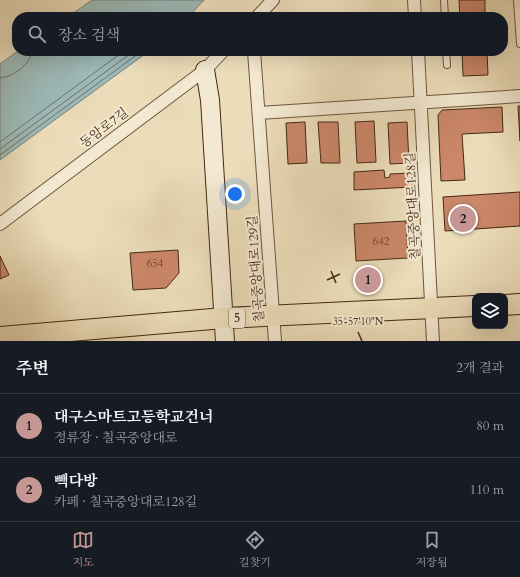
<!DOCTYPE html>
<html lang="ko">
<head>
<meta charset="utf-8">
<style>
  body { margin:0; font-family:Cardo,"Noto Serif KR",serif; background:#242831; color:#f1f3f6 }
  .controls { position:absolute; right:12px; bottom:12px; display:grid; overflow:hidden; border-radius:8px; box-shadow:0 4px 16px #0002 }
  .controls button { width:36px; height:36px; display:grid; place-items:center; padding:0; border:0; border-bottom:1px solid #363941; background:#171b24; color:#f1f3f6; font:20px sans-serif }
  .you { position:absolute; left:235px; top:194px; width:14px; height:14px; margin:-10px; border:3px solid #fff; border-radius:50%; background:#1a73e8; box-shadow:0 0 0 6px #1a73e833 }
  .badge { display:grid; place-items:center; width:26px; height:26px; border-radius:50%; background:#c59692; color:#111; font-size:13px; font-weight:700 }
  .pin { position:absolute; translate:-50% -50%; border:2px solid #fff; box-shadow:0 1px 4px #0006 }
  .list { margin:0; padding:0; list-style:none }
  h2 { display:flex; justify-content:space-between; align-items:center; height:52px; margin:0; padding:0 16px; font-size:17px }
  h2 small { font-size:13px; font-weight:400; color:#9ea1a6 }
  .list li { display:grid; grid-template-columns:26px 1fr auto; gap:12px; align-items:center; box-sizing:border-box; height:64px; padding:0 16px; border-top:1px solid #363941 }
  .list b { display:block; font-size:15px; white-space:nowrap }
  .list p { margin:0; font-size:13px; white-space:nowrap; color:#9ea1a6 }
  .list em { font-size:13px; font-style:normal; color:#9ea1a6 }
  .icon { flex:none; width:22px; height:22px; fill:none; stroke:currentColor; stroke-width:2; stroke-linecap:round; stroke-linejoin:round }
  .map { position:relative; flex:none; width:520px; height:341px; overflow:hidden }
  .search { position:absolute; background:#171b24; box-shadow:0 4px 16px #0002; left:12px; right:12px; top:12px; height:44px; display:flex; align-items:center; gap:10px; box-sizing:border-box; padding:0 14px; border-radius:16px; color:#9ea1a6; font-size:15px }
  .sheet { height:180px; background:#171b24 }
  nav { display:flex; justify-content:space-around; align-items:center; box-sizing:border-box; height:56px; border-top:1px solid #363941; background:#171b24; font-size:11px; color:#9ea1a6 }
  nav a { display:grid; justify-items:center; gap:2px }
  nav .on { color:#c59692 }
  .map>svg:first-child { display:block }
  .water { fill:#9cbab9; stroke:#798077 }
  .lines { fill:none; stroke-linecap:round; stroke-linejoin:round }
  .shore { stroke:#707166; stroke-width:1 }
  .building { fill:#cb8769; stroke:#452814 }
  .service-casing { stroke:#6f553e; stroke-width:8 }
  .minor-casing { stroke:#6f553e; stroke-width:14 }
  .secondary-casing { stroke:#452814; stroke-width:20 }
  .primary-casing { stroke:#452814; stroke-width:22 }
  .service { stroke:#f3e9d2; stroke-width:6 }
  .minor { stroke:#f3e9d2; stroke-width:12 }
  .secondary { stroke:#f3e9d2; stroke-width:18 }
  .primary { stroke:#ecddba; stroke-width:20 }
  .ticks { fill:none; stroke:#452814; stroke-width:1.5 }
  .labels { text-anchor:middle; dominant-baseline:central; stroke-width:4; stroke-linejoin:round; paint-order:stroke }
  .number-label { font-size:11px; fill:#664029 }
  .shield { fill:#f3e9d2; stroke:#79624d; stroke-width:1 }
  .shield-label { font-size:12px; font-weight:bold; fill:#452814 }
  .street-label { font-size:13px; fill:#452814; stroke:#f3e9d2 }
  .ticks-label { font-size:10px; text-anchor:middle; fill:#452814; stroke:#f3e9d2; stroke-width:4; stroke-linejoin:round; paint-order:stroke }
</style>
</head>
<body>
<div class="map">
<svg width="520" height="341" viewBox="0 0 520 341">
  <rect width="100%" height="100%" fill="#ecddba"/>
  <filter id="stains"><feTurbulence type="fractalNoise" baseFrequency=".005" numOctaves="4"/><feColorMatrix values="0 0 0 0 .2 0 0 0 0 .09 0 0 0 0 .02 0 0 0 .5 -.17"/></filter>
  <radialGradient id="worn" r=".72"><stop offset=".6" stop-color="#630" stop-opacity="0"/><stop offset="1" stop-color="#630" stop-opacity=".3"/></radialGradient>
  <!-- water -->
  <path class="water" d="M 92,0 L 204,0 L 188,17 L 68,17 Z
    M 18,51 L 149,51 L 0,160 L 0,64 Z"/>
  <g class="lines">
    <!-- shore -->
    <path class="shore" d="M 0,78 C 13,77 31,64 32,51
      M 0,142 L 124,51
      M 0,149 L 134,51
      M 0,155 L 142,51"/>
  </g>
  <!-- building -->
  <path class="building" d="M 459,0 L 485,0 L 485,17 L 460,17 Z
    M 462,51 L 487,51 L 488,75 L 463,76 Z
    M 518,106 L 520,106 L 520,141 Z
    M 502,107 L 503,132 L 462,134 L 465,180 L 441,181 L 438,115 L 442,110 Z
    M 374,121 L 376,162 L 357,163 L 355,122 Z
    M 305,122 L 307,163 L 288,164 L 286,123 Z
    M 318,122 L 338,122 L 340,163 L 321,163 Z
    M 407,122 L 409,163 L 390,164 L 388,123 Z
    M 384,170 L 385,178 L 390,177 L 390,174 L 412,173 L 413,187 L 354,190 L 354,172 Z
    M 520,192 L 520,226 L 445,231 L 443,197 Z
    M 406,221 L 408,258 L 356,261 L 354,224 Z
    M 178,250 L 179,273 L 166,288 L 133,290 L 130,253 Z
    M 0,256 L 9,275 L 0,279 Z"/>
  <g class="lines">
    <!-- service casing -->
    <g class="service-casing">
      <path id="service" d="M 444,0 L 445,17
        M 517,0 L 520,44
        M 446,51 L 447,65"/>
    </g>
    <!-- minor casing -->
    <g class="minor-casing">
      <path id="minor" d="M 414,0 L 415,17
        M 257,17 L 273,0
        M 254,51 L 275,341
        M 418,51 L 433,341
        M 259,113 L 520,96
        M 0,224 L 205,70 L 223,51"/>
    </g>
    <!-- secondary casing -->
    <g class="secondary-casing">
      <path id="secondary" d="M 205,70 L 210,100 L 225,341"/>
    </g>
    <!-- primary casing -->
    <g class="primary-casing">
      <path id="primary" d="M 505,305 L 520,304
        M 0,337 L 224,318 L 475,306"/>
    </g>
    <!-- service -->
    <use href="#service" class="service"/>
    <!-- minor -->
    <use href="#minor" class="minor"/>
    <!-- secondary -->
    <use href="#secondary" class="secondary"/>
    <!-- primary -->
    <use href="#primary" class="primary"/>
  </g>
  <!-- ticks -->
  <path class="ticks" d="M 331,271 L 336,283M 327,280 L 340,274M 358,332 L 362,341"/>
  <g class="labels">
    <!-- number labels -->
    <g class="number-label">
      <text x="381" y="241">642</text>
      <text x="155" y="263">654</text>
    </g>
    <!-- shield labels -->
    <rect class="shield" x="229" y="308" width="16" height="20" rx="3"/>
    <g class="shield-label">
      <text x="237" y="318">5</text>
    </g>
    <!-- street labels -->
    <g class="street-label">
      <text transform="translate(104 128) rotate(-37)">동암로7길</text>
      <text transform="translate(413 206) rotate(-93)">칠곡중앙대로128길</text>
      <text transform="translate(256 269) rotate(-94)">칠곡중앙대로129길</text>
    </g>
  </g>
  <g class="ticks-label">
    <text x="358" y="325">35°57'10"N</text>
  </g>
  <rect width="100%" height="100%" filter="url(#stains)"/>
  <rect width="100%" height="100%" fill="url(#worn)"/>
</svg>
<div class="controls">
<button><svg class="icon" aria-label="layers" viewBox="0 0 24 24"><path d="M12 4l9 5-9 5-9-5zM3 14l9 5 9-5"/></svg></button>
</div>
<div class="you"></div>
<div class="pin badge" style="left:368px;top:280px">1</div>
<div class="pin badge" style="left:463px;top:219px">2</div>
<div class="search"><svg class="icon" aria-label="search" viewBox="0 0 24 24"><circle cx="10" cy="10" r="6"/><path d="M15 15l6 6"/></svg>장소 검색</div>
</div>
<section class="sheet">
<h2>주변<small>2개 결과</small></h2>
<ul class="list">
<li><span class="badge">1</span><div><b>대구스마트고등학교건너</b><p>정류장 · 칠곡중앙대로</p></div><em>80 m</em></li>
<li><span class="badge">2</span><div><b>빽다방</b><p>카페 · 칠곡중앙대로128길</p></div><em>110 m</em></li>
</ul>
</section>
<nav>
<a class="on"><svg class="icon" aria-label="map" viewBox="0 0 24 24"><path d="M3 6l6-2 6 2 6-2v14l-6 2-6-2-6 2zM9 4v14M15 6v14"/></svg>지도</a>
<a><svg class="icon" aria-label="directions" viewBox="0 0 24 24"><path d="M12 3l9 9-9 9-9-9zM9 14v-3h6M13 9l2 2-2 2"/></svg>길찾기</a>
<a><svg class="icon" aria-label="saved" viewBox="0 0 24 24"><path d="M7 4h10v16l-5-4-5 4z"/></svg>저장됨</a>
</nav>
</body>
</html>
